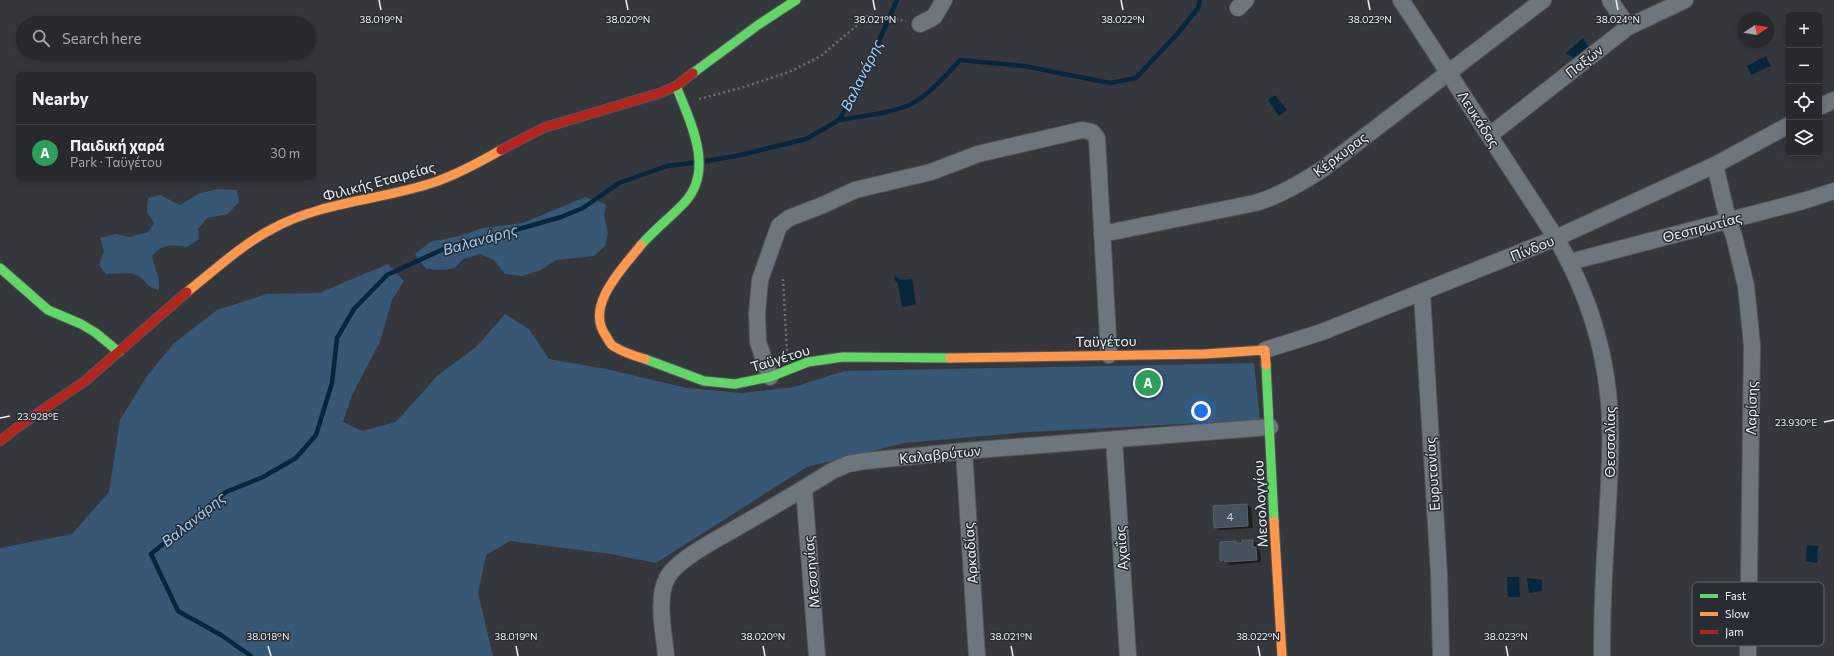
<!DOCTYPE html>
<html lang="en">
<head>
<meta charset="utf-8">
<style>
  body { margin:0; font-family:Commissioner,sans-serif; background:#333538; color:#f1f3f6 }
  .controls { position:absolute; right:12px; top:12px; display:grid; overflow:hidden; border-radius:6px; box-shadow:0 2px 6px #0003 }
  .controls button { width:36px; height:36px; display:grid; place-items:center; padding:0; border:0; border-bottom:1px solid #434548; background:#27292c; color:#f1f3f6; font:20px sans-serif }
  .compass { position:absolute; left:1738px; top:12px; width:36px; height:36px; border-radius:50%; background:#27292c; box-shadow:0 2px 6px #0003; rotate:78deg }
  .you { position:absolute; left:1201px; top:411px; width:14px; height:14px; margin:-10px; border:3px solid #fff; border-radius:50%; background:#1a73e8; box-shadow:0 0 0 6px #1a73e833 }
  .badge { display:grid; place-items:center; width:26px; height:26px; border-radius:50%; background:#1a73e8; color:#fff; font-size:13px; font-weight:700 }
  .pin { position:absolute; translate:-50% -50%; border:2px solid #fff; box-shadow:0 1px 4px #0006 }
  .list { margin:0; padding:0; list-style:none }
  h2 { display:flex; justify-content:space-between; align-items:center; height:52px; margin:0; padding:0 16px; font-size:17px }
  h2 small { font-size:13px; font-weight:400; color:#a4a6a9 }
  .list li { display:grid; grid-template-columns:26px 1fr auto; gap:12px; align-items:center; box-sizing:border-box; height:56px; padding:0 16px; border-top:1px solid #434548 }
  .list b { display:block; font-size:15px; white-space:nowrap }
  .list p { margin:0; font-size:13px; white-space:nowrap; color:#a4a6a9 }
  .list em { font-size:13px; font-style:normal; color:#a4a6a9 }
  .icon { flex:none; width:22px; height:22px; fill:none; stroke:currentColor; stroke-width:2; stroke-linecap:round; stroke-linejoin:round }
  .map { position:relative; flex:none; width:1834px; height:656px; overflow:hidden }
  .search { position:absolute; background:#27292c; box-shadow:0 2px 6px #0003; left:16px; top:16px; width:300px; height:44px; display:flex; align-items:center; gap:10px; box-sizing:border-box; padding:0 14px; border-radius:22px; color:#a4a6a9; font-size:15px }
  .panel { position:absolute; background:#27292c; box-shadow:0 2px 6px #0003; left:16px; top:72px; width:300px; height:108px; border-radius:6px }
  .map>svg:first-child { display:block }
  .green { fill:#375774 }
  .water { fill:#06263e }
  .shadow { fill:#0007 }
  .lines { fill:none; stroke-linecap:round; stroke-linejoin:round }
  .stream { stroke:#06263e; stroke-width:4.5 }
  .building { fill:#44525d; stroke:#5d6063 }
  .street-casing { stroke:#535558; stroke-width:18 }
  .fast-casing { stroke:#535558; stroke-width:11 }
  .slow-casing { stroke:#535558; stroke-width:11 }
  .jam-casing { stroke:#535558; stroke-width:11 }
  .path { stroke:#6b7176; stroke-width:2.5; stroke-dasharray:2 3; stroke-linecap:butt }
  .street { stroke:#6e767d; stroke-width:16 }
  .fast { stroke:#63d668; stroke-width:9 }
  .slow { stroke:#ff974d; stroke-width:9 }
  .jam { stroke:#b3261e; stroke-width:9 }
  .ticks { fill:none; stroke:#eef2f6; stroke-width:1.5 }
  .labels { text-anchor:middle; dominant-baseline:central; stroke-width:3; stroke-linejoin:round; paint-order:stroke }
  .number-label { font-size:12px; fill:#c4cad0 }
  .street-label { font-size:14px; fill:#eef2f6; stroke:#272d33 }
  .water-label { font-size:15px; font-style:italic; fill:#9dcdf9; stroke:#272d33 }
  .key { fill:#272d33; stroke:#63686e; stroke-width:1 }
  .key-label { font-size:11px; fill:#eef2f6 }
  .ticks-label { font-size:10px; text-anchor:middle; fill:#eef2f6; stroke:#272d33; stroke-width:3; stroke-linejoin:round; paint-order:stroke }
</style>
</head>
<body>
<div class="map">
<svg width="1834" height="656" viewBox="0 0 1834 656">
  <rect width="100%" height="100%" fill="#34373b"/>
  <!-- green -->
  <path class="green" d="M 217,189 L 237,190 L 239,202 L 228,214 L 207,218 L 198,229 L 199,239 L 187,247 C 171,245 163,243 152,256 C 155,270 160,276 159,290 C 145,288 148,281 138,276 C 130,271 116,274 106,274 L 99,265 L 104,251 L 100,238 L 115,234 L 130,237 L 148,232 L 154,223 L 147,212 L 148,198 L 160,195 L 180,205 L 198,194 Z
    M 585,197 L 606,204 L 604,216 L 608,233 L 605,246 L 594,256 L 556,260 L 541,270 L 522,276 L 505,274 L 494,260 L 480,254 L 463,259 L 455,268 L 444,270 L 426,269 L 415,254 L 430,242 L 459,236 L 483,228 L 523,223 Z
    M 388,264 L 404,281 L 392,300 L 380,342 L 352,395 L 343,422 L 362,431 L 396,422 L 437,376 L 476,347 L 505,314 L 529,329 L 549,359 L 606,369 L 687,388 L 742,393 L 794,387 L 844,371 L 1254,363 L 1260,420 L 1028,432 L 905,443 L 807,467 L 656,563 L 611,554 L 510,541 L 486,555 L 478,593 L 493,656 L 0,656 L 0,548 L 72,534 L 109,492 L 120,420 L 147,376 L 174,343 L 217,310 L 267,294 L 319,293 Z"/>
  <!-- water -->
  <path class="water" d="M 1583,38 L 1589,47 L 1575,59 L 1566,53 Z
    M 1766,56 L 1771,66 L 1751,75 L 1747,66 Z
    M 1275,95 L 1287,110 L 1279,116 L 1268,100 Z
    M 895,276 L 901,280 L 912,279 L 916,304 L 902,307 L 898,284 L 894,279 Z
    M 1807,545 L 1818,546 L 1817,563 L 1806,561 Z
    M 1507,577 L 1519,577 L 1520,597 L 1508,597 Z
    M 1527,578 L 1542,580 L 1542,591 L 1529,593 Z"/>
  <!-- shadow -->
  <path class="shadow" d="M 1247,505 L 1251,507 L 1253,528 L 1220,530 L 1215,528 Z
    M 1253,541 L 1257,543 L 1258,549 L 1260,551 L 1261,562 L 1230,565 L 1221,560 L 1236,542 L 1239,544 Z"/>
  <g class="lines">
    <!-- stream -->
    <path class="stream" d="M 839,120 C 861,116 889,114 909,105 C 927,97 947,75 960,60 L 1024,66 L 1110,83 L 1136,78 L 1178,33 L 1198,8 L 1200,0
      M 706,161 L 736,156 L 806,139 L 839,120 L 862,79 L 897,0
      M 251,656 L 221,635 L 178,611 L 151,554 L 226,492 L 263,477 L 296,458 L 316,435 L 332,383 L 337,338 L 354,309 L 387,275 L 448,247 L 508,232 L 561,217 L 583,208 L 619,183 L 667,166 L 692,163"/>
  </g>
  <!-- building -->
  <path class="building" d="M 1247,504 L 1248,526 L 1214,528 L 1213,506 Z
    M 1242,540 L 1253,540 L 1253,547 L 1256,547 L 1257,560 L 1225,562 L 1224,560 L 1220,561 L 1220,542 L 1236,541 L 1236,543 L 1242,543 Z"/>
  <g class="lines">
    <!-- street casing -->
    <g class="street-casing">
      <path id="street" d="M 1401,0 L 1556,238 C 1584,286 1602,338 1608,392 C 1613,436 1609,479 1607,523 C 1604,567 1602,611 1602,656
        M 1610,0 L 1628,27
        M 1238,8 L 1246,0
        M 920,24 L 934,17 L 944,0
        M 1819,107 L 1834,100
        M 1490,135 L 1628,27 L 1685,0
        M 1715,165 L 1728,220 L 1734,236 L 1746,286 L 1752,345 L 1748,656
        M 1102,234 L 1255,203 C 1280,196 1303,182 1324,168 L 1543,0
        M 1570,262 L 1803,201 L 1834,191
        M 1422,293 L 1439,574 L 1441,656
        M 1265,350 L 1322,332 L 1556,238 L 1715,165 L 1789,125
        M 770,377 L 758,342 L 757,313 L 760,280 L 779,226 L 789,218 L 823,205 L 855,190 L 931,172 L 978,154 L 1082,130 L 1092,132 L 1097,138 L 1109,355
        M 1114,439 L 1128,656
        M 964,451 L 977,656
        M 804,489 L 817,656
        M 666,656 C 664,633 656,599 667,578 C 677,558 724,536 743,524 C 773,507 803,489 832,471 L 848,464 L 865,461 L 964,451 L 1270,427"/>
    </g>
    <!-- fast casing -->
    <g class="fast-casing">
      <path id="fast" d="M 693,73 L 758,25 L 796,0
        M 641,245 C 654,230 671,217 685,202 C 715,169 690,121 676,86
        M 0,268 L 48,310 L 81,324 L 96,333 L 119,352
        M 645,359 L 704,381 L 735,384 L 770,377 L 808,362 L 843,357 L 950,358
        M 1266,365 L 1274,521"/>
    </g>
    <!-- slow casing -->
    <g class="slow-casing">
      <path id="slow" d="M 641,245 C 623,268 584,306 606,336 C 608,339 610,344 613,346 C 623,352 634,356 645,359
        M 187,292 C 215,270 241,245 272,229 C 322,201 383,200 435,182 C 458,174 480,162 501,150
        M 950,358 L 1204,354 L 1265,350 L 1266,365
        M 1274,521 L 1282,656"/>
    </g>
    <!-- jam casing -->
    <g class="jam-casing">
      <path id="jam" d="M 501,150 L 543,128 L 660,93 L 676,86 L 693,73
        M 0,441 L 19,426 L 85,381 L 187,292"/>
    </g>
    <!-- path -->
    <path class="path" d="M 699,99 L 744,87 L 789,72 L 821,56 L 869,15 L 906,21
      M 783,279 L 787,352"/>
    <!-- street -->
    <use href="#street" class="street"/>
    <!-- fast -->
    <use href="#fast" class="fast"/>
    <!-- slow -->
    <use href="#slow" class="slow"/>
    <!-- jam -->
    <use href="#jam" class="jam"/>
  </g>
  <!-- ticks -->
  <path class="ticks" d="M 379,0 L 381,10M 626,0 L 628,10M 873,0 L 875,10M 1121,0 L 1123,10M 1368,0 L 1370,10M 1616,0 L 1618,10M 0,418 L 10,416M 1824,422 L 1834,420M 268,646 L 271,656M 516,646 L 518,656M 763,646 L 765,656M 1011,646 L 1013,656M 1258,646 L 1260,656M 1506,646 L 1508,656"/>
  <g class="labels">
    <!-- number labels -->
    <g class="number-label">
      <text x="1230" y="516">4</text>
    </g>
    <!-- street labels -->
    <g class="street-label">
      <text transform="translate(1584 61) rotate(-38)">Παξών</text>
      <text transform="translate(1479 119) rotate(57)">Λευκάδας</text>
      <text transform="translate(1340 154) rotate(-37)">Κέρκυρας</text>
      <text transform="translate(379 181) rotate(-15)">Φιλικής Εταιρείας</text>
      <text transform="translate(1702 227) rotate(-15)">Θεσπρωτίας</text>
      <text transform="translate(1532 248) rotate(-22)">Πίνδου</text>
      <text transform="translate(1106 341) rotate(-1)">Ταϋγέτου</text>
      <text transform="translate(780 358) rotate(-17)">Ταϋγέτου</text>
      <text transform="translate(1751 408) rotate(-89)">Λαρίσης</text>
      <text transform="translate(1609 442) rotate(-90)">Θεσσαλίας</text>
      <text transform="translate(940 454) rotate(-6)">Καλαβρύτων</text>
      <text transform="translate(1432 474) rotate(-94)">Ευρυτανίας</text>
      <text transform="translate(1260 504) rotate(-93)">Μεσολογγίου</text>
      <text transform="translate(1121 548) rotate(-94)">Αχαΐας</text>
      <text transform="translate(970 553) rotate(-94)">Αρκαδίας</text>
      <text transform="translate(811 572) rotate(-95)">Μεσσηνίας</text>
    </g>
    <!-- water labels -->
    <g class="water-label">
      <text transform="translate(861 75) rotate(-64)">Βαλανάρης</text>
      <text transform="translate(480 239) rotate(-16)">Βαλανάρης</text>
      <text transform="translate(193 519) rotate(-39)">Βαλανάρης</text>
    </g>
  </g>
  <!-- legend -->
  <rect x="1692" y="582" width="132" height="64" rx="6" class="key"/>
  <rect x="1700" y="594" width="18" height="4" fill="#63d668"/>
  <rect x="1700" y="612" width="18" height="4" fill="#ff974d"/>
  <rect x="1700" y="630" width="18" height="4" fill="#b3261e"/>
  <g class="key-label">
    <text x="1725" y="600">Fast</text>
    <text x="1725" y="618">Slow</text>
    <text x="1725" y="636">Jam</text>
  </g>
  <g class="ticks-label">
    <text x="381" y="23">38.019°N</text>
    <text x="628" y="23">38.020°N</text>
    <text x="875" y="23">38.021°N</text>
    <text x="1123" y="23">38.022°N</text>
    <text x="1370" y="23">38.023°N</text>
    <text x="1618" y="23">38.024°N</text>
    <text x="38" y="420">23.928°E</text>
    <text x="1796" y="426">23.930°E</text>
    <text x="268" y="640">38.018°N</text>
    <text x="516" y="640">38.019°N</text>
    <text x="763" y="640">38.020°N</text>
    <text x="1011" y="640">38.021°N</text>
    <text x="1258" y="640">38.022°N</text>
    <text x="1506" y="640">38.023°N</text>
  </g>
</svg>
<div class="controls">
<button>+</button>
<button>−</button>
<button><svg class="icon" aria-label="locate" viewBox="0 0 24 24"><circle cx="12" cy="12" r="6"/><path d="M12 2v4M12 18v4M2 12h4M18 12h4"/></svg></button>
<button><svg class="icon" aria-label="layers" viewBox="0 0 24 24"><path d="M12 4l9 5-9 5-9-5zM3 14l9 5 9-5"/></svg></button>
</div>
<svg class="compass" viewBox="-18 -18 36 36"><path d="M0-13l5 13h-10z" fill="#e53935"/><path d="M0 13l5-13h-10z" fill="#a4a6a9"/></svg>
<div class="you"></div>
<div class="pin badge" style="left:1148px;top:383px;background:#2e9e5b">A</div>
<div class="search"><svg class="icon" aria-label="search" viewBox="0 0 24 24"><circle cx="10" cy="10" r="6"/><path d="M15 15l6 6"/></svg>Search here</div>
<section class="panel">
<h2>Nearby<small></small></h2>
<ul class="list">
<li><span class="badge" style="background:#2e9e5b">A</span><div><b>Παιδική χαρά</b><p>Park · Ταϋγέτου</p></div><em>30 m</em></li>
</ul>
</section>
</div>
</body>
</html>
